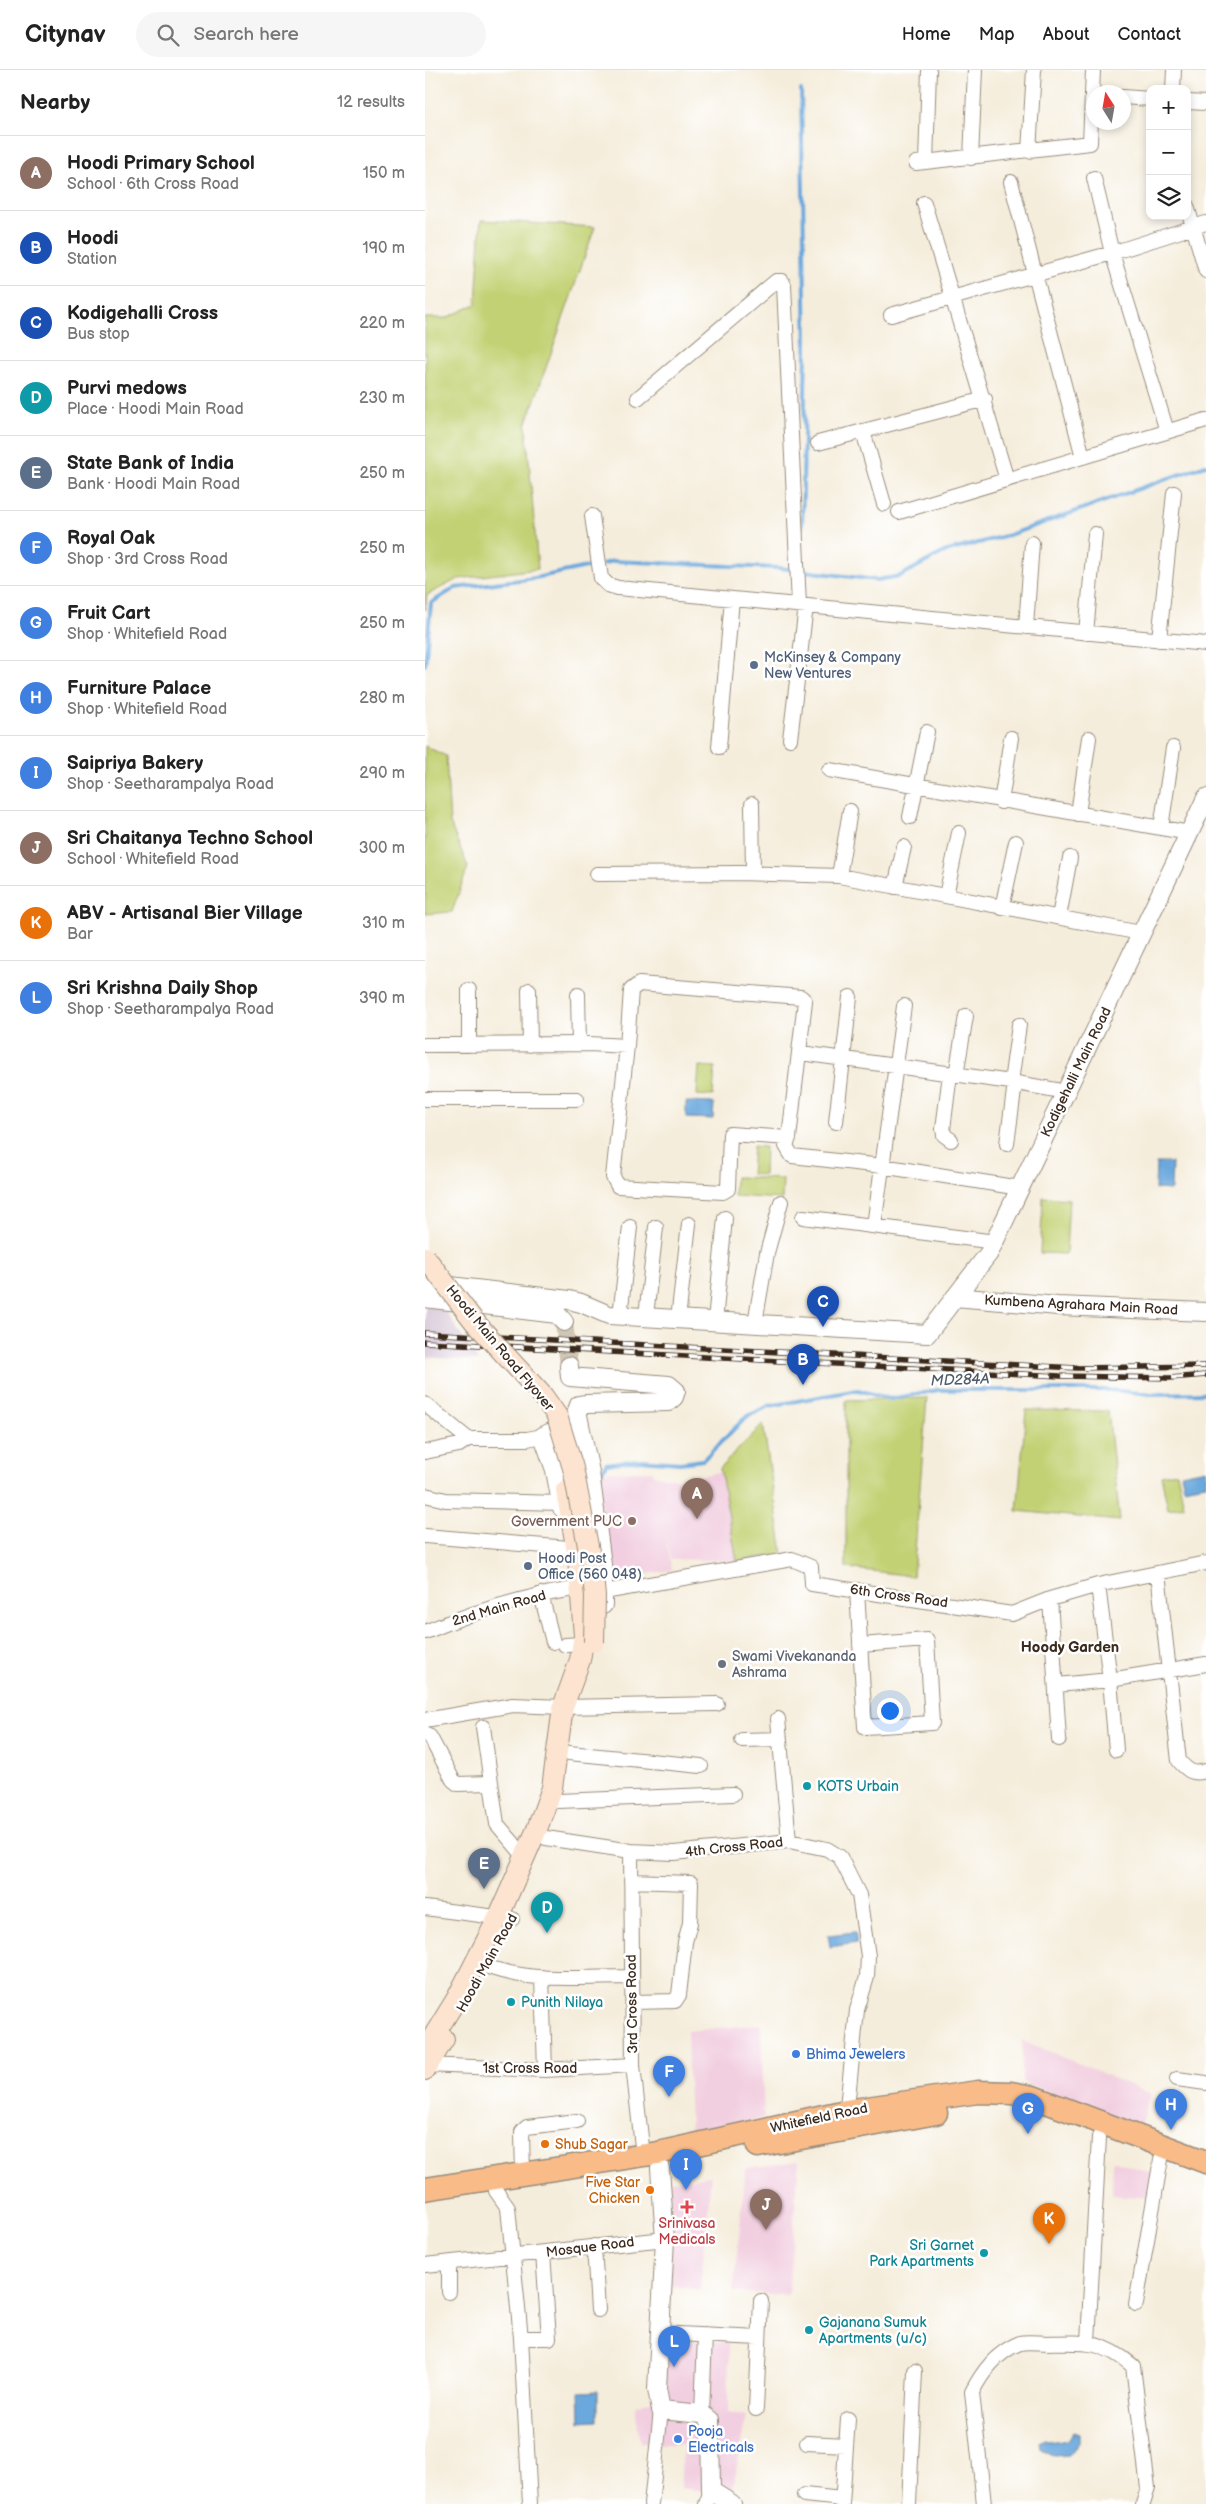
<!DOCTYPE html>
<html lang="en">
<head>
<meta charset="utf-8">
<style>
  body { margin:0; font-family:"Balsamiq Sans",sans-serif; background:#f6f6f6; color:#222 }
  .controls { position:absolute; right:15px; top:15px; display:grid; overflow:hidden; border-radius:10px; box-shadow:0 2px 8px #0003 }
  .controls button { width:45px; height:45px; display:grid; place-items:center; padding:0; border:0; border-bottom:1px solid #e0e0e0; background:#fff; color:#222; font:25px sans-serif }
  .compass { position:absolute; left:661px; top:15px; width:45px; height:45px; border-radius:50%; background:#fff; box-shadow:0 2px 8px #0003; rotate:349deg }
  .you { position:absolute; left:464px; top:1640px; width:18px; height:18px; margin:-12px; border:4px solid #fff; border-radius:50%; background:#1a73e8; box-shadow:0 0 0 8px #1a73e833 }
  .badge { display:grid; place-items:center; width:32px; height:32px; border-radius:50%; background:#7c3aed; color:#fff; font-size:16px; font-weight:700 }
  .pin { position:absolute; translate:-50% -41px; filter:drop-shadow(0 1px 2px #0008) }
  .pin::after { content:''; position:absolute; top:26px; width:18px; height:15px; background:inherit; clip-path:polygon(0 0,100% 0,50% 100%) }
  .list { margin:0; padding:0; list-style:none }
  h2 { display:flex; justify-content:space-between; align-items:center; height:65px; margin:0; padding:0 20px; font-size:21px }
  h2 small { font-size:16px; font-weight:400; color:#767676 }
  .list li { display:grid; grid-template-columns:32px 1fr auto; gap:15px; align-items:center; box-sizing:border-box; height:75px; padding:0 20px; border-top:1px solid #e0e0e0 }
  .list b { display:block; font-size:19px; white-space:nowrap }
  .list p { margin:0; font-size:16px; white-space:nowrap; color:#767676 }
  .list em { font-size:16px; font-style:normal; color:#767676 }
  .icon { flex:none; width:28px; height:28px; fill:none; stroke:currentColor; stroke-width:2; stroke-linecap:round; stroke-linejoin:round }
  .map { position:relative; flex:none; width:781px; height:2434px; overflow:hidden }
  header { display:flex; align-items:center; gap:30px; box-sizing:border-box; height:70px; padding:0 25px; background:#fff; border-bottom:1px solid #e0e0e0 }
  header strong { font-size:24px }
  nav { display:flex; gap:28px; margin-inline-start:auto; font-size:18px }
  .search { width:350px; height:45px; background:#f6f6f6; display:flex; align-items:center; gap:12px; box-sizing:border-box; padding:0 18px; border-radius:28px; color:#767676; font-size:19px }
  main { display:flex }
  aside { flex:1; background:#fff }
  .map>svg:first-child { display:block }
  .built { fill:#f2cfe0 }
  .industrial { fill:#cfbdcf }
  .green { fill:#c2d173; stroke:#7e7e48 }
  .water { fill:#6ba8dd; stroke:#53697e }
  .lines { fill:none; stroke-linecap:round; stroke-linejoin:round }
  .stream { stroke:#6ba8dd; stroke-width:4 }
  .tertiary-tunnel { stroke:#d0c6b5; stroke-width:18; stroke-dasharray:18 9; stroke-linecap:butt }
  .minor-casing { stroke:#988c7c; stroke-width:16 }
  .tertiary-casing { stroke:#988c7c; stroke-width:20 }
  .secondary-casing { stroke:#988c7c; stroke-width:22 }
  .primary-casing { stroke:#988c7c; stroke-width:25 }
  .minor { stroke:#fff; stroke-width:14 }
  .tertiary { stroke:#fff; stroke-width:18 }
  .secondary { stroke:#fde4d0; stroke-width:20 }
  .primary { stroke:#f9bc89; stroke-width:22 }
  .rail-casing { stroke:#3b2a1e; stroke-width:5.5 }
  .rail { stroke:#fff; stroke-width:4; stroke-dasharray:11; stroke-linecap:butt }
  .secondary-bridge-casing { stroke:#988c7c; stroke-width:22; stroke-linecap:butt }
  .secondary-bridge { stroke:#fde4d0; stroke-width:20 }
  .service-dot { fill:#5c6f8a; stroke:#fff; stroke-width:2 }
  .education-dot { fill:#8d6e63; stroke:#fff; stroke-width:2 }
  .worship-dot { fill:#6b7280; stroke:#fff; stroke-width:2 }
  .culture-dot { fill:#0f9aa8; stroke:#fff; stroke-width:2 }
  .shop-dot { fill:#3f7fe0; stroke:#fff; stroke-width:2 }
  .food-dot { fill:#e8710a; stroke:#fff; stroke-width:2 }
  .health-dot { fill:#e0444e; stroke:#fff; stroke-width:2 }
  .labels { text-anchor:middle; dominant-baseline:central; stroke-width:5; stroke-linejoin:round; paint-order:stroke }
  .service-label { font-size:14px; fill:#4e5e75; stroke:#fff; text-anchor:start }
  .street-label { font-size:14px; fill:#3b2a1e; stroke:#fff }
  .education-label { font-size:14px; fill:#785e54; stroke:#fff; text-anchor:end }
  .worship-label { font-size:14px; fill:#5b616d; stroke:#fff; text-anchor:start }
  .culture-label { font-size:14px; fill:#0d838f; stroke:#fff; text-anchor:start }
  .shop-label { font-size:14px; fill:#366cbe; stroke:#fff; text-anchor:start }
  .food-label { font-size:14px; fill:#c56008; stroke:#fff; text-anchor:start }
  .health-label { font-size:14px; fill:#be3a42; stroke:#fff }
  .water-label { font-size:15px; font-style:italic; fill:#4e5c6a; stroke:#fff }
  .neighbourhood-label { font-size:15px; font-weight:bold; fill:#3b2a1e; stroke:#fff }
</style>
</head>
<body>
<header>
<strong>Citynav</strong>
<div class="search"><svg class="icon" aria-label="search" viewBox="0 0 24 24"><circle cx="10" cy="10" r="6"/><path d="M15 15l6 6"/></svg>Search here</div>
<nav><a>Home</a><a>Map</a><a>About</a><a>Contact</a></nav>
</header>
<main>
<aside>
<h2>Nearby<small>12 results</small></h2>
<ul class="list">
<li><span class="badge" style="background:#8d6e63">A</span><div><b>Hoodi Primary School</b><p>School · 6th Cross Road</p></div><em>150 m</em></li>
<li><span class="badge" style="background:#1a4fb4">B</span><div><b>Hoodi</b><p>Station</p></div><em>190 m</em></li>
<li><span class="badge" style="background:#1a4fb4">C</span><div><b>Kodigehalli Cross</b><p>Bus stop</p></div><em>220 m</em></li>
<li><span class="badge" style="background:#0f9aa8">D</span><div><b>Purvi medows</b><p>Place · Hoodi Main Road</p></div><em>230 m</em></li>
<li><span class="badge" style="background:#5c6f8a">E</span><div><b>State Bank of India</b><p>Bank · Hoodi Main Road</p></div><em>250 m</em></li>
<li><span class="badge" style="background:#3f7fe0">F</span><div><b>Royal Oak</b><p>Shop · 3rd Cross Road</p></div><em>250 m</em></li>
<li><span class="badge" style="background:#3f7fe0">G</span><div><b>Fruit Cart</b><p>Shop · Whitefield Road</p></div><em>250 m</em></li>
<li><span class="badge" style="background:#3f7fe0">H</span><div><b>Furniture Palace</b><p>Shop · Whitefield Road</p></div><em>280 m</em></li>
<li><span class="badge" style="background:#3f7fe0">I</span><div><b>Saipriya Bakery</b><p>Shop · Seetharampalya Road</p></div><em>290 m</em></li>
<li><span class="badge" style="background:#8d6e63">J</span><div><b>Sri Chaitanya Techno School</b><p>School · Whitefield Road</p></div><em>300 m</em></li>
<li><span class="badge" style="background:#e8710a">K</span><div><b>ABV - Artisanal Bier Village</b><p>Bar</p></div><em>310 m</em></li>
<li><span class="badge" style="background:#3f7fe0">L</span><div><b>Sri Krishna Daily Shop</b><p>Shop · Seetharampalya Road</p></div><em>390 m</em></li>
</ul>
</aside>
<div class="map">
<svg width="781" height="2434" viewBox="0 0 781 2434">
  <rect width="100%" height="100%" fill="#fff"/>
  <filter id="ink" filterUnits="userSpaceOnUse"><feTurbulence type="fractalNoise" baseFrequency=".02" numOctaves="2"/><feDisplacementMap in="SourceGraphic" scale="10" xChannelSelector="R" yChannelSelector="G"/><feConvolveMatrix kernelMatrix="1 2 1 2 8 2 1 2 1" color-interpolation-filters="sRGB"/></filter>
  <filter id="wash" filterUnits="userSpaceOnUse"><feTurbulence type="fractalNoise" baseFrequency=".0096" numOctaves="4" result="noise"/><feDisplacementMap in="SourceGraphic" scale="20" xChannelSelector="R" yChannelSelector="G"/><feGaussianBlur stdDeviation="1.12" result="paint"/><feColorMatrix in="noise" values="0 0 0 0 0 0 0 0 0 0 0 0 0 0 0 0 0 1.4 0 .05"/><feComposite in="paint" operator="in"/></filter>
  <g filter="url(#wash)">
    <rect width="100%" height="100%" fill="#f5eddb"/>
    <!-- built -->
    <path class="built" d="M 302,1400 L 312,1491 L 246,1489 L 238,1453 L 247,1500 L 184,1510 L 171,1402 L 227,1401 L 228,1405 L 257,1410 Z
      M 336,1954 L 339,2048 L 265,2064 L 262,1961 Z
      M 597,1970 L 726,2024 L 715,2056 L 597,2012 Z
      M 688,2090 L 729,2104 L 724,2128 L 687,2125 Z
      M 374,2091 L 363,2225 L 308,2222 L 321,2098 Z
      M 286,2106 L 275,2220 L 244,2215 L 245,2111 Z
      M 237,2268 L 304,2273 L 303,2342 L 321,2346 L 307,2424 L 255,2418 L 258,2375 L 215,2373 L 210,2336 L 238,2326 Z"/>
    <!-- industrial -->
    <path class="industrial" d="M 0,1234 L 16,1235 L 53,1291 L 0,1287 Z"/>
    <!-- green -->
    <path class="green" d="M 56,150 L 170,157 L 101,355 L 113,499 L 33,509 L 2,525 L 0,540 L 0,248 L 21,248 L 51,234 Z
      M 0,676 L 21,686 L 25,753 L 43,797 L 27,842 L 0,844 Z
      M 274,996 L 290,997 L 288,1026 L 272,1025 Z
      M 328,1076 L 340,1077 L 339,1105 L 326,1104 Z
      M 310,1107 L 358,1109 L 357,1129 L 309,1126 Z
      M 618,1127 L 644,1129 L 641,1184 L 615,1183 Z
      M 502,1328 L 488,1506 L 421,1498 L 421,1330 Z
      M 601,1340 L 683,1341 L 695,1451 L 592,1441 Z
      M 338,1354 L 358,1484 L 312,1491 L 295,1398 Z
      M 752,1402 L 759,1436 L 743,1439 L 736,1405 Z"/>
    <!-- water -->
    <path class="water" d="M 261,1032 L 289,1033 L 288,1049 L 261,1048 Z
      M 731,1093 L 747,1093 L 746,1120 L 730,1119 Z
      M 781,1399 L 781,1414 L 759,1418 L 756,1404 Z
      M 430,1862 L 432,1873 L 405,1877 L 403,1865 Z
      M 173,2321 L 173,2351 L 155,2352 L 154,2322 Z
      M 648,2362 L 654,2364 L 654,2373 L 644,2385 L 629,2386 L 616,2379 L 615,2372 L 620,2369 L 630,2372 L 643,2370 Z"/>
    <g class="lines">
      <!-- stream -->
      <path class="stream" d="M 376,20 L 381,279 L 377,458
        M 178,494 L 188,491 L 355,498 L 452,510 L 475,506 L 519,482 L 584,465 L 781,395
        M 0,595 L 6,533 L 30,518 L 110,508 L 171,495
        M 172,1410 L 181,1394 L 214,1390 L 255,1393 L 278,1390 L 321,1347 L 344,1336 L 433,1320 L 465,1329 L 513,1320 L 684,1320 L 727,1324 L 781,1323"/>
    </g>
  </g>
  <g filter="url(#ink)">
    <g class="lines">
      <!-- tertiary-tunnel -->
      <path class="tertiary-tunnel" d="M 139,1252 L 144,1296"/>
      <!-- minor casing -->
      <g class="minor-casing">
        <path id="minor" d="M 748,19 L 749,0
          M 698,27 L 725,29
          M 762,32 L 781,33
          M 604,81 L 609,0
          M 546,88 L 550,0
          M 501,92 L 504,0
          M 491,93 L 665,73 L 668,0
          M 669,108 L 687,183 L 742,361
          M 586,112 L 658,387
          M 499,133 L 582,410
          M 762,136 L 781,201
          M 466,245 L 687,183 L 781,153
          M 213,328 L 351,211 L 357,211 L 359,215 L 374,535
          M 438,361 L 459,434
          M 393,373 L 560,329
          M 474,442 L 781,350
          M 167,446 L 176,508 L 183,515 L 193,518 L 781,574
          M 601,557 L 607,473
          M 661,563 L 670,464
          M 734,570 L 749,423
          M 365,669 L 381,536
          M 294,677 L 307,529
          M 404,700 L 765,763
          M 576,732 L 586,668
          M 327,734 L 328,803
          M 653,744 L 664,668
          M 485,747 L 502,662
          M 736,758 L 748,678
          M 172,804 L 315,803 L 414,806 L 716,863
          M 414,806 L 425,741
          M 470,817 L 479,777
          M 521,826 L 534,763
          M 577,838 L 591,772
          M 634,847 L 645,788
          M 44,920 L 44,975
          M 104,920 L 105,975
          M 153,924 L 154,974
          M 0,975 L 164,974 L 202,976 L 206,920 L 214,914 L 376,927 L 380,931 L 364,1068 L 305,1064 L 303,1119 L 298,1122 L 193,1116 L 188,1107 L 202,976
          M 376,983 L 586,1012 L 631,1020 L 640,1024
          M 525,1004 L 518,1059 L 519,1065 L 526,1070
          M 531,1005 L 541,946
          M 586,1012 L 594,955
          M 0,1029 L 152,1029
          M 411,1052 L 425,927
          M 364,1068 L 361,1076 L 367,1086 L 457,1096 L 595,1118
          M 582,1074 L 590,1013
          M 378,1147 L 570,1172
          M 449,1156 L 479,936
          M 195,1246 L 205,1157
          M 221,1246 L 231,1157
          M 253,1249 L 264,1154
          M 290,1251 L 300,1148
          M 330,1253 L 342,1183 L 356,1132
          M 0,1334 L 43,1369 L 102,1369 L 118,1366
          M 0,1382 L 34,1375 L 43,1369
          M 0,1425 L 21,1430 L 137,1433
          M 0,1466 L 144,1478
          M 733,1503 L 754,1691 C 763,1701 768,1705 781,1701
          M 673,1515 L 685,1610 L 691,1680
          M 432,1520 L 440,1657 L 507,1653 L 502,1570 L 435,1575
          M 179,1522 L 367,1489 L 386,1497 L 387,1514 L 587,1544 L 625,1529 L 673,1515 L 781,1493
          M 116,1524 L 128,1572
          M 625,1529 L 634,1669
          M 0,1562 C 48,1542 97,1527 149,1519
          M 140,1575 L 156,1574
          M 632,1615 L 685,1610 L 781,1594
          M 353,1649 L 364,1771
          M 0,1650 L 88,1635 L 138,1637 L 292,1634
          M 58,1657 L 72,1754 L 100,1787
          M 0,1663 L 5,1667 L 28,1710 L 33,1714 L 65,1713
          M 317,1670 L 355,1669
          M 144,1683 L 276,1696
          M 133,1731 L 308,1724
          M 121,1768 L 206,1781 L 249,1783 L 364,1771 L 402,1779 L 415,1787 L 434,1825 L 443,1886 L 442,1907 L 432,1940 L 421,2047
          M 206,1781 L 208,1995 L 218,2086
          M 206,1811 L 266,1813 L 265,1853 L 260,1872 L 254,1925 L 250,1931 L 209,1932
          M 0,1838 L 87,1849
          M 63,1897 C 108,1913 159,1907 206,1907
          M 117,1907 L 120,2000
          M 0,1995 L 120,2000 L 208,1995
          M 752,2009 L 781,2013
          M 98,2105 L 97,2062 L 102,2057 L 152,2051
          M 71,2121 L 83,2138 L 96,2268 L 124,2268 L 118,2183
          M 169,2176 L 173,2240
          M 24,2193 L 24,2222
          M 0,2195 L 240,2169
          M 711,2234 L 736,2089
          M 233,2263 L 334,2268
          M 96,2268 L 105,2434
          M 663,2272 L 674,2067
          M 331,2339 L 336,2231
          M 277,2344 L 280,2265
          M 382,2373 L 421,2375
          M 379,2425 L 417,2429
          M 226,2434 L 236,2340
          M 281,2434 L 286,2421
          M 417,2434 L 423,2349
          M 484,2434 L 490,2301
          M 559,2434 L 547,2322 C 558,2301 572,2282 595,2273 C 602,2271 614,2273 622,2273 C 660,2272 677,2270 708,2296 L 723,2418 L 718,2434"/>
      </g>
      <!-- tertiary casing -->
      <g class="tertiary-casing">
        <path id="tertiary" d="M 0,1213 L 144,1230 L 156,1233 L 184,1245 L 502,1264 L 564,1183 L 781,728
          M 530,1227 L 633,1236 L 781,1242
          M 0,1228 L 132,1244 L 139,1252
          M 144,1296 L 145,1307 L 244,1315 L 251,1321 L 249,1327 L 243,1332 L 162,1334 L 154,1335 L 152,1341 L 165,1402 L 178,1502 L 178,1535
          M 137,1438 L 130,1400 L 118,1366 L 148,1352
          M 235,2098 L 240,2169 L 232,2319 L 236,2340 L 277,2344 L 285,2350 L 286,2421 L 307,2434"/>
      </g>
      <!-- secondary casing -->
      <g class="secondary-casing">
        <path id="secondary" d="M 0,1980 L 32,1928 L 73,1848 L 112,1759 L 127,1718 L 138,1637 L 155,1590 L 159,1566 L 153,1487 L 141,1420
          M 0,2000 L 19,1969"/>
      </g>
      <!-- primary casing -->
      <g class="primary-casing">
        <path id="primary" d="M 333,2076 L 511,2043
          M 0,2119 L 233,2083 L 421,2041 L 553,2022 L 586,2023 L 608,2027 L 781,2092"/>
      </g>
      <!-- minor -->
      <use href="#minor" class="minor"/>
      <!-- tertiary -->
      <use href="#tertiary" class="tertiary"/>
      <!-- secondary -->
      <use href="#secondary" class="secondary"/>
      <!-- primary -->
      <use href="#primary" class="primary"/>
      <!-- rail casing -->
      <g class="rail-casing">
        <path id="rail" d="M 0,1263 L 652,1298 L 781,1296
          M 0,1272 L 635,1306 L 745,1308 L 781,1305"/>
      </g>
      <!-- rail -->
      <use href="#rail" class="rail"/>
      <!-- secondary-bridge casing -->
      <g class="secondary-bridge-casing">
        <path id="secondary-bridge" d="M 0,1187 L 49,1251 L 118,1326 L 132,1346 L 148,1398 L 167,1497 L 170,1526 L 169,1572"/>
      </g>
      <!-- secondary-bridge -->
      <use href="#secondary-bridge" class="secondary-bridge"/>
    </g>
  </g>
  <!-- markers -->
  <g class="service-dot">
    <circle cx="329" cy="595" r="5"/>
    <circle cx="103" cy="1496" r="5"/>
  </g>
  <circle class="education-dot" cx="207" cy="1451" r="5"/>
  <circle class="worship-dot" cx="297" cy="1594" r="5"/>
  <g class="culture-dot">
    <circle cx="382" cy="1716" r="5"/>
    <circle cx="86" cy="1932" r="5"/>
    <circle cx="559" cy="2183" r="5"/>
    <circle cx="384" cy="2260" r="5"/>
  </g>
  <g class="shop-dot">
    <circle cx="371" cy="1984" r="5"/>
    <circle cx="253" cy="2369" r="5"/>
  </g>
  <g class="food-dot">
    <circle cx="120" cy="2074" r="5"/>
    <circle cx="225" cy="2120" r="5"/>
  </g>
  <path class="health-dot" d="M259.5 2129.5h5v5h5v5h-5v5h-5v-5h-5v-5h5z"/>
  <g class="labels">
    <!-- service labels -->
    <g class="service-label">
      <text x="339" y="587">McKinsey &amp; Company<tspan x="339" dy="16">New Ventures</tspan></text>
      <text x="113" y="1488">Hoodi Post<tspan x="113" dy="16">Office (560 048)</tspan></text>
    </g>
    <!-- street labels -->
    <g class="street-label">
      <text transform="translate(651 1002) rotate(-64)">Kodigehalli Main Road</text>
      <text transform="translate(656 1235) rotate(3)">Kumbena Agrahara Main Road</text>
      <text transform="translate(75 1278) rotate(50)">Hoodi Main Road Flyover</text>
      <text transform="translate(474 1526) rotate(8)">6th Cross Road</text>
      <text transform="translate(74 1538) rotate(-16)">2nd Main Road</text>
      <text transform="translate(309 1777) rotate(-6)">4th Cross Road</text>
      <text transform="translate(62 1893) rotate(-61)">Hoodi Main Road</text>
      <text transform="translate(207 1934) rotate(-91)">3rd Cross Road</text>
      <text x="105" y="1998">1st Cross Road</text>
      <text transform="translate(394 2048) rotate(-12)">Whitefield Road</text>
      <text transform="translate(165 2177) rotate(-7)">Mosque Road</text>
    </g>
    <!-- education labels -->
    <g class="education-label">
      <text x="197" y="1451">Government PUC</text>
    </g>
    <!-- worship labels -->
    <g class="worship-label">
      <text x="307" y="1586">Swami Vivekananda<tspan x="307" dy="16">Ashrama</tspan></text>
    </g>
    <!-- culture labels -->
    <g class="culture-label">
      <text x="392" y="1716">KOTS Urbain</text>
      <text x="96" y="1932">Punith Nilaya</text>
      <text x="549" y="2175" text-anchor="end">Sri Garnet<tspan x="549" dy="16">Park Apartments</tspan></text>
      <text x="394" y="2252">Gajanana Sumuk<tspan x="394" dy="16">Apartments (u/c)</tspan></text>
    </g>
    <!-- shop labels -->
    <g class="shop-label">
      <text x="381" y="1984">Bhima Jewelers</text>
      <text x="263" y="2361">Pooja<tspan x="263" dy="16">Electricals</tspan></text>
    </g>
    <!-- food labels -->
    <g class="food-label">
      <text x="130" y="2074">Shub Sagar</text>
      <text x="215" y="2112" text-anchor="end">Five Star<tspan x="215" dy="16">Chicken</tspan></text>
    </g>
    <!-- health labels -->
    <g class="health-label">
      <text x="262" y="2153">Srinivasa<tspan x="262" dy="16">Medicals</tspan></text>
    </g>
    <!-- water labels -->
    <g class="water-label">
      <text transform="translate(535 1310) rotate(-2)">MD284A</text>
    </g>
    <!-- neighbourhood labels -->
    <g class="neighbourhood-label">
      <text x="645" y="1577">Hoody Garden</text>
    </g>
  </g>
</svg>
<div class="controls">
<button>+</button>
<button>−</button>
<button><svg class="icon" aria-label="layers" viewBox="0 0 24 24"><path d="M12 4l9 5-9 5-9-5zM3 14l9 5 9-5"/></svg></button>
</div>
<svg class="compass" viewBox="-18 -18 36 36"><path d="M0-13l5 13h-10z" fill="#e53935"/><path d="M0 13l5-13h-10z" fill="#767676"/></svg>
<div class="you"></div>
<div class="pin badge" style="left:272px;top:1449px;background:#8d6e63">A</div>
<div class="pin badge" style="left:378px;top:1315px;background:#1a4fb4">B</div>
<div class="pin badge" style="left:398px;top:1257px;background:#1a4fb4">C</div>
<div class="pin badge" style="left:122px;top:1863px;background:#0f9aa8">D</div>
<div class="pin badge" style="left:59px;top:1819px;background:#5c6f8a">E</div>
<div class="pin badge" style="left:244px;top:2027px;background:#3f7fe0">F</div>
<div class="pin badge" style="left:603px;top:2064px;background:#3f7fe0">G</div>
<div class="pin badge" style="left:746px;top:2060px;background:#3f7fe0">H</div>
<div class="pin badge" style="left:261px;top:2120px;background:#3f7fe0">I</div>
<div class="pin badge" style="left:341px;top:2160px;background:#8d6e63">J</div>
<div class="pin badge" style="left:624px;top:2174px;background:#e8710a">K</div>
<div class="pin badge" style="left:249px;top:2297px;background:#3f7fe0">L</div>
</div>
</main>
</body>
</html>
